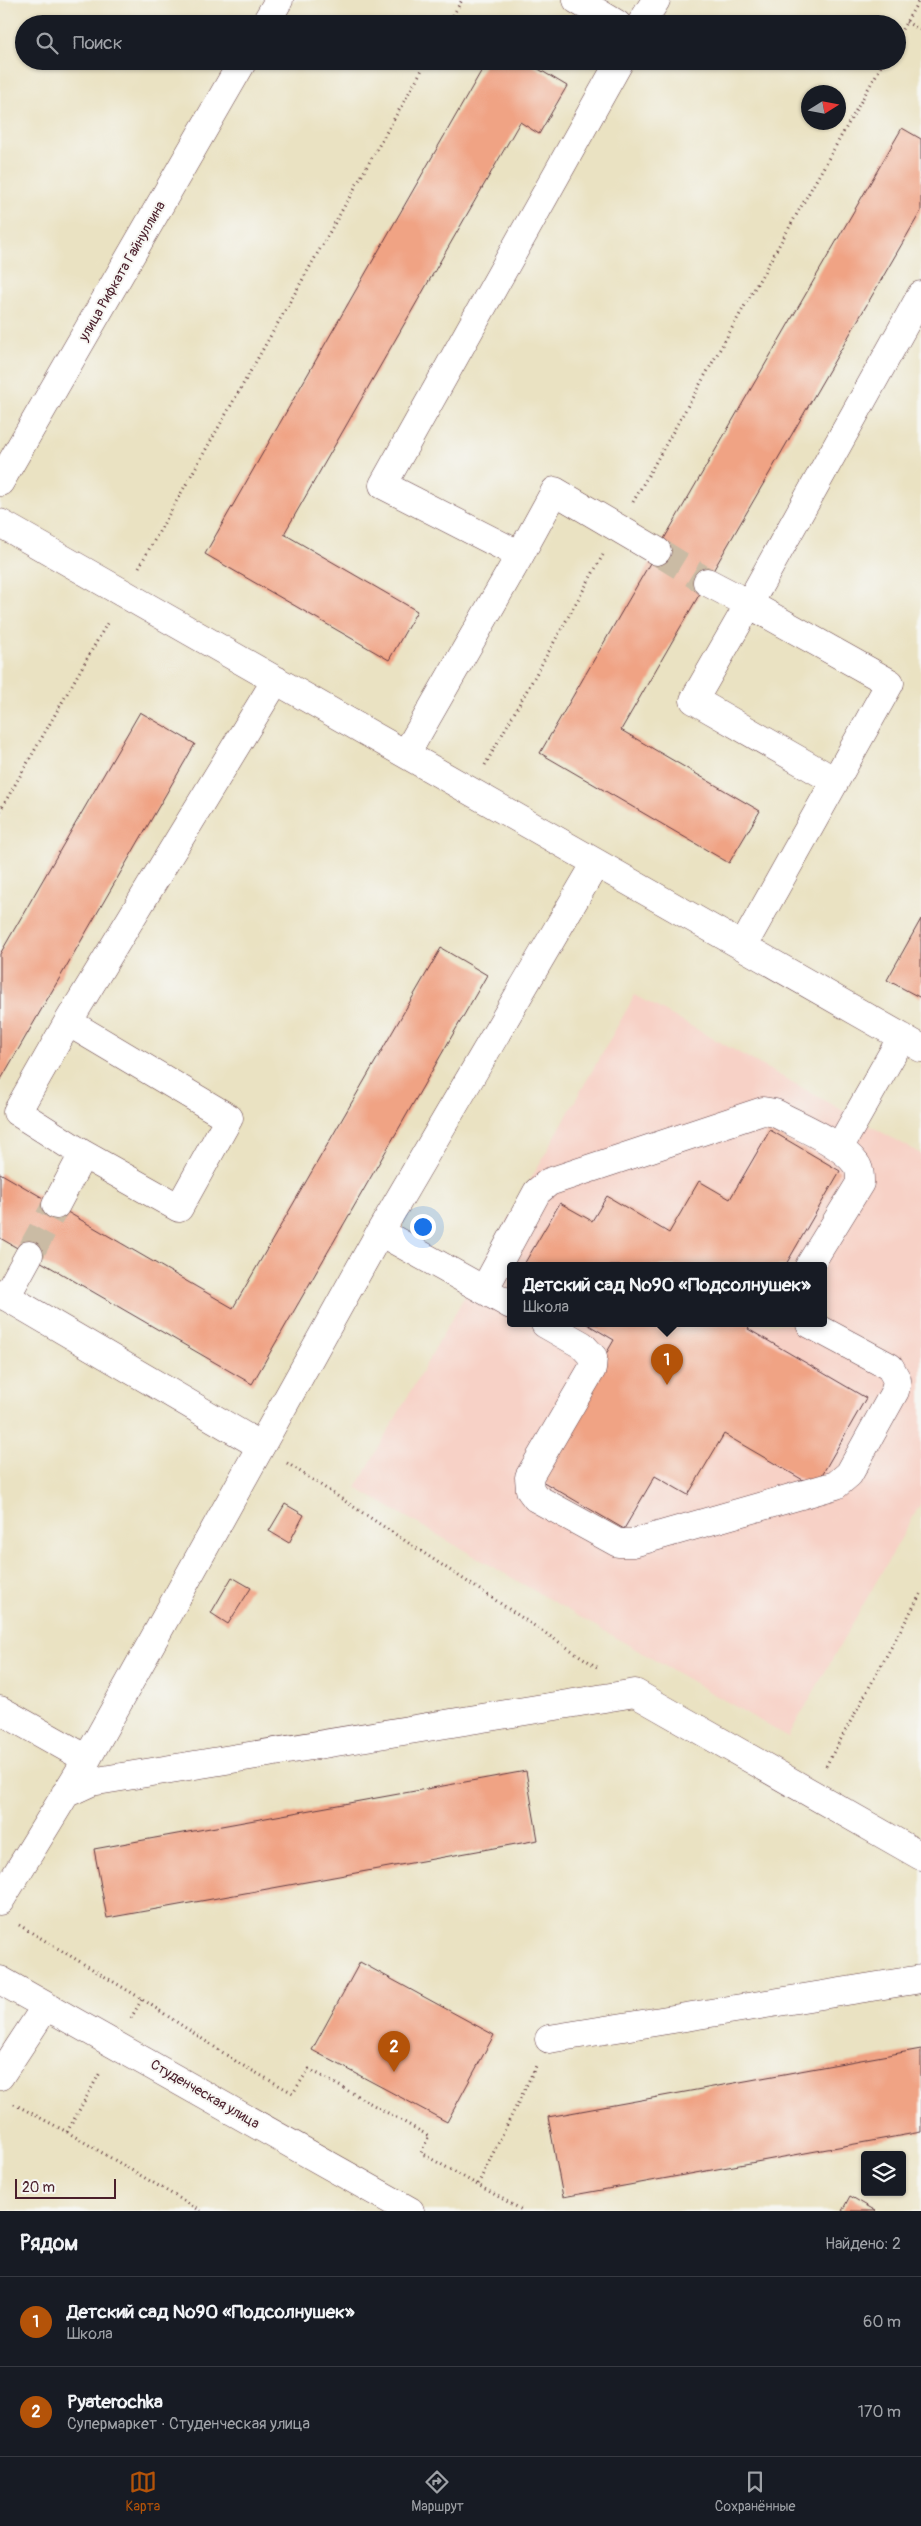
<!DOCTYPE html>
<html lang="ru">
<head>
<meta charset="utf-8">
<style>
  body { margin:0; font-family:Pangolin,sans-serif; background:#242831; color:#f1f3f6 }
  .controls { position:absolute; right:15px; bottom:15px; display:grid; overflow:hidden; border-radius:5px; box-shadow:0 1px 4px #0004 }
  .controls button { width:45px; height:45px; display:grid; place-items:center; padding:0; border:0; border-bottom:1px solid #363941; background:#171b24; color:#f1f3f6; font:25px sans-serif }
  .compass { position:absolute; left:801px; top:85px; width:45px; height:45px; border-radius:50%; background:#171b24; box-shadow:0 1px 4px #0004; rotate:79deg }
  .scale { position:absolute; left:15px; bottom:12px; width:101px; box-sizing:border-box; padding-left:5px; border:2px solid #4a1f2b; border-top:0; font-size:14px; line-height:18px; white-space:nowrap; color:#4a1f2b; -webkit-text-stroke:4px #f6f6f2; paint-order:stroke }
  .you { position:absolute; left:422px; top:1226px; width:18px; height:18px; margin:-12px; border:4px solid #fff; border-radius:50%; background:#1a73e8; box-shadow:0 0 0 8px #1a73e833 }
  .badge { display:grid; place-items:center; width:32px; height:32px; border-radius:50%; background:#b45309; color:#fff; font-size:16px; font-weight:700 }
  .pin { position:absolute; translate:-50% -41px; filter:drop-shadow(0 1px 2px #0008) }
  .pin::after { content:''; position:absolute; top:26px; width:18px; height:15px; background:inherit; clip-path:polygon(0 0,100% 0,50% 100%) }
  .popup { position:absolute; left:507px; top:1262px; width:320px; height:65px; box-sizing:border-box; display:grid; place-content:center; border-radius:5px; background:#171b24; filter:drop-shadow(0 1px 4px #0005); font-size:16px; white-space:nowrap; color:#9ea1a6 }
  .popup b { font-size:19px; color:#f1f3f6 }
  .popup::after { content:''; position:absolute; left:50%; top:100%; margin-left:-10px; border:10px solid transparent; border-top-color:#171b24 }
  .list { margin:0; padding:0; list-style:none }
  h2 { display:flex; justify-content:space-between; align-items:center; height:65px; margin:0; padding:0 20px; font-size:21px }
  h2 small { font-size:16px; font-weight:400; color:#9ea1a6 }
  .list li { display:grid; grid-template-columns:32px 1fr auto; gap:15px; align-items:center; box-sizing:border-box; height:90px; padding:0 20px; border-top:1px solid #363941 }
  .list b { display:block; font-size:19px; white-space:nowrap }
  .list p { margin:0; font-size:16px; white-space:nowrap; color:#9ea1a6 }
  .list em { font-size:16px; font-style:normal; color:#9ea1a6 }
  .icon { flex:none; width:28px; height:28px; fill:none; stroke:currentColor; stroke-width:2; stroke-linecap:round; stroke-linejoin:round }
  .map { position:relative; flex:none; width:921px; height:2211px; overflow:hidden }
  .search { position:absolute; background:#171b24; box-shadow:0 1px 4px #0004; left:15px; right:15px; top:15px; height:55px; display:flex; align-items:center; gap:12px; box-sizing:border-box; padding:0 18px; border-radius:28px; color:#9ea1a6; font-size:19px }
  .sheet { height:245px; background:#171b24 }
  nav { display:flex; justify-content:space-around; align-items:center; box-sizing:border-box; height:70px; border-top:1px solid #363941; background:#171b24; font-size:14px; color:#9ea1a6 }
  nav a { display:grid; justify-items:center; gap:2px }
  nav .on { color:#b45309 }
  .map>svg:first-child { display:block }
  .built { fill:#f7d1c6; fill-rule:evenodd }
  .building { fill:#f0a384 }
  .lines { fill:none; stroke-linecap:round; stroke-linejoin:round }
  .minor-tunnel { stroke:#cabba4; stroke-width:28; stroke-dasharray:28 14; stroke-linecap:butt }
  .minor-casing { stroke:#623c42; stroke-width:29 }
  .path { stroke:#623c42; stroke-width:3; stroke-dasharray:1 4; stroke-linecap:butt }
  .minor { stroke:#fff; stroke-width:28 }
  .labels { text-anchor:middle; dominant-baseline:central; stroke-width:4; stroke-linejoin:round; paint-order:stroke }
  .street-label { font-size:14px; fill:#4a1f2b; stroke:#f6f6f2 }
</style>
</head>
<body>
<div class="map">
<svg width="921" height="2211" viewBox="0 0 921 2211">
  <rect width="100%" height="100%" fill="#f6f6f2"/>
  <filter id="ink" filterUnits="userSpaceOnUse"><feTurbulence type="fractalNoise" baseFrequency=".02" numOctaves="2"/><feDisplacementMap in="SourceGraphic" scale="10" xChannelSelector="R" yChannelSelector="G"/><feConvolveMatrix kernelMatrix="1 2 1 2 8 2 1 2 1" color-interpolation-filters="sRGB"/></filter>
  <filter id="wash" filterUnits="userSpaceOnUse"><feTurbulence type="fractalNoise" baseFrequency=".0096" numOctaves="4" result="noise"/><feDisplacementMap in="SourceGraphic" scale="20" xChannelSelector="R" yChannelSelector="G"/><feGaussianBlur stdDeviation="1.12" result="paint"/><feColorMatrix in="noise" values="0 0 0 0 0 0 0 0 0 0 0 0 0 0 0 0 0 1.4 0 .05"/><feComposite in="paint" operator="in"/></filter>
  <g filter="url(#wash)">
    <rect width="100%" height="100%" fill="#eae2c2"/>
    <!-- built -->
    <path class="built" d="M 635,995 L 921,1154 L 921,1503 L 788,1737 L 356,1488 ZM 511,1266 L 823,1266 L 823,1324 L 511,1324 Z"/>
    <g id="blocks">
      <!-- building -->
      <path class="building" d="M 487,61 L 525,61 L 567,86 L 539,134 L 520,122 L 284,534 L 417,611 L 389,660 L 205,554 Z
        M 902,128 L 921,139 L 921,211 L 621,730 L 760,811 L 729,863 L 540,753 Z
        M 140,712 L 195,744 L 0,1081 L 0,954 Z
        M 921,919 L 921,998 L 887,980 Z
        M 441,948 L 487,975 L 252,1384 L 0,1238 L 0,1173 L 233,1308 Z
        M 770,1130 L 840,1171 L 785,1266 L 523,1266 L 560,1203 L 592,1221 L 607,1196 L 669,1233 L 699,1181 L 730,1199 Z
        M 587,1324 L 751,1324 L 748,1329 L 866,1398 L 815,1487 L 724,1434 L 688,1495 L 655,1476 L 624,1529 L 535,1477 L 614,1340 Z
        M 285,1504 L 304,1515 L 289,1543 L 269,1531 Z
        M 232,1577 L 251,1588 L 228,1624 L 211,1613 Z
        M 526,1771 L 538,1840 L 107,1918 L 94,1849 Z
        M 360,1962 L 494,2035 L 447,2122 L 312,2050 Z
        M 921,2049 L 921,2132 L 563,2197 L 548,2117 Z
        M 850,2196 L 876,2211 L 842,2211 Z"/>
    </g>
  </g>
  <g filter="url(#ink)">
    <use href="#blocks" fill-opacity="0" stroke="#623c42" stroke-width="1"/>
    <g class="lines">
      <!-- minor-tunnel -->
      <path class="minor-tunnel" d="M 657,551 L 707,582
        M 29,1255 L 56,1205"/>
      <!-- minor casing -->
      <g class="minor-casing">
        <path id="minor" d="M 577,0 L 617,24
          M 265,24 L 279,0
          M 641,24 L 656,0
          M 620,61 L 383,485 L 520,555 L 555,491 L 657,551
          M 0,482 L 243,61
          M 0,523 L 921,1048
          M 707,582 L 749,604 L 694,700 L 835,781
          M 406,754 L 520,555
          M 743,946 L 890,683 L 749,604 L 921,295
          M 68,1022 L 229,1118 L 179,1208 L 83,1154 L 17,1112 L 68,1022 L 276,680
          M 839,1148 L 902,1037
          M 56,1205 L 83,1154
          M 380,1232 L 511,1305
          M 484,1290 L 537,1192 L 549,1182 L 763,1111 L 775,1113 C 799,1126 840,1142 856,1164 C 860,1169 860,1176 860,1183 L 809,1266
          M 0,1293 L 261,1446
          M 6,1297 L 29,1255
          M 545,1324 L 582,1345 L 593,1357 L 592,1369 L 529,1477 L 530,1490 L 536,1498 L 618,1543 L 633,1543 L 836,1485 L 849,1474 L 895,1391 L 897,1380 L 890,1367 L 810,1324
          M 0,1710 L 87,1759
          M 65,1794 L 91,1782 L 635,1693 L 921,1856
          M 0,1901 L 87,1759 L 380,1232 L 596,863
          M 0,1980 L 410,2211
          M 549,2039 L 921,1979
          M 0,2076 L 46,2006"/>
      </g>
      <!-- path -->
      <path class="path" d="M 906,22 L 921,30
        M 448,24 L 462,0
        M 897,38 L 919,0
        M 633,502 L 884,61
        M 139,567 L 427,61
        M 485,765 L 603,555
        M 0,811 L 109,620
        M 287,1463 L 597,1667
        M 826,1766 L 921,1593
        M 19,1925 L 142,1999 L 240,2064 L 293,2093 L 309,2069 L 429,2136 L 421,2153 L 524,2211
        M 131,2018 L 142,1999
        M 14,2104 L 67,2132 L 201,2211
        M 67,2132 L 101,2071
        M 478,2184 L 536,2066"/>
      <!-- minor -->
      <use href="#minor" class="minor"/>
    </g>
  </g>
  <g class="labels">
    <!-- street labels -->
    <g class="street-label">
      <text transform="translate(122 271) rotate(-60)">улица Рифката Гайнуллина</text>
      <text transform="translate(205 2094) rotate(30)">Студенческая улица</text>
    </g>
  </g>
</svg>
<div class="controls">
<button><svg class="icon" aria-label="layers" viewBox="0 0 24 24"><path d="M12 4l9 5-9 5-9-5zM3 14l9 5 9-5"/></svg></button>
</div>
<svg class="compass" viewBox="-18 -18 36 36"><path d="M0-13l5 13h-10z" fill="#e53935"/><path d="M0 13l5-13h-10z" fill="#9ea1a6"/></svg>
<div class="scale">20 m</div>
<div class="you"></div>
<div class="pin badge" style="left:667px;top:1385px">1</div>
<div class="popup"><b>Детский сад №90 «Подсолнушек»</b>Школа</div>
<div class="pin badge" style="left:394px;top:2072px">2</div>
<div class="search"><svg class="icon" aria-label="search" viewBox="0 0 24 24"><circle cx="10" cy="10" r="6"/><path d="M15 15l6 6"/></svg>Поиск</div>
</div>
<section class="sheet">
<h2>Рядом<small>Найдено: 2</small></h2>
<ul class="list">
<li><span class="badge">1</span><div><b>Детский сад №90 «Подсолнушек»</b><p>Школа</p></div><em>60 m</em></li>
<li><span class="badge">2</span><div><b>Pyaterochka</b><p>Супермаркет · Студенческая улица</p></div><em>170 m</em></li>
</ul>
</section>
<nav>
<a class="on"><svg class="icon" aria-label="map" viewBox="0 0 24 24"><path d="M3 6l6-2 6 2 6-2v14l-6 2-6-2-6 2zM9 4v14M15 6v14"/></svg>Карта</a>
<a><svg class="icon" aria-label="directions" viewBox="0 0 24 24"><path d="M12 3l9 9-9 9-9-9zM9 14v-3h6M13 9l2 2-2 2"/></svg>Маршрут</a>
<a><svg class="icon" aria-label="saved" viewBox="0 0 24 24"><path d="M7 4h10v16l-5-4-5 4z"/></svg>Сохранённые</a>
</nav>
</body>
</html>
